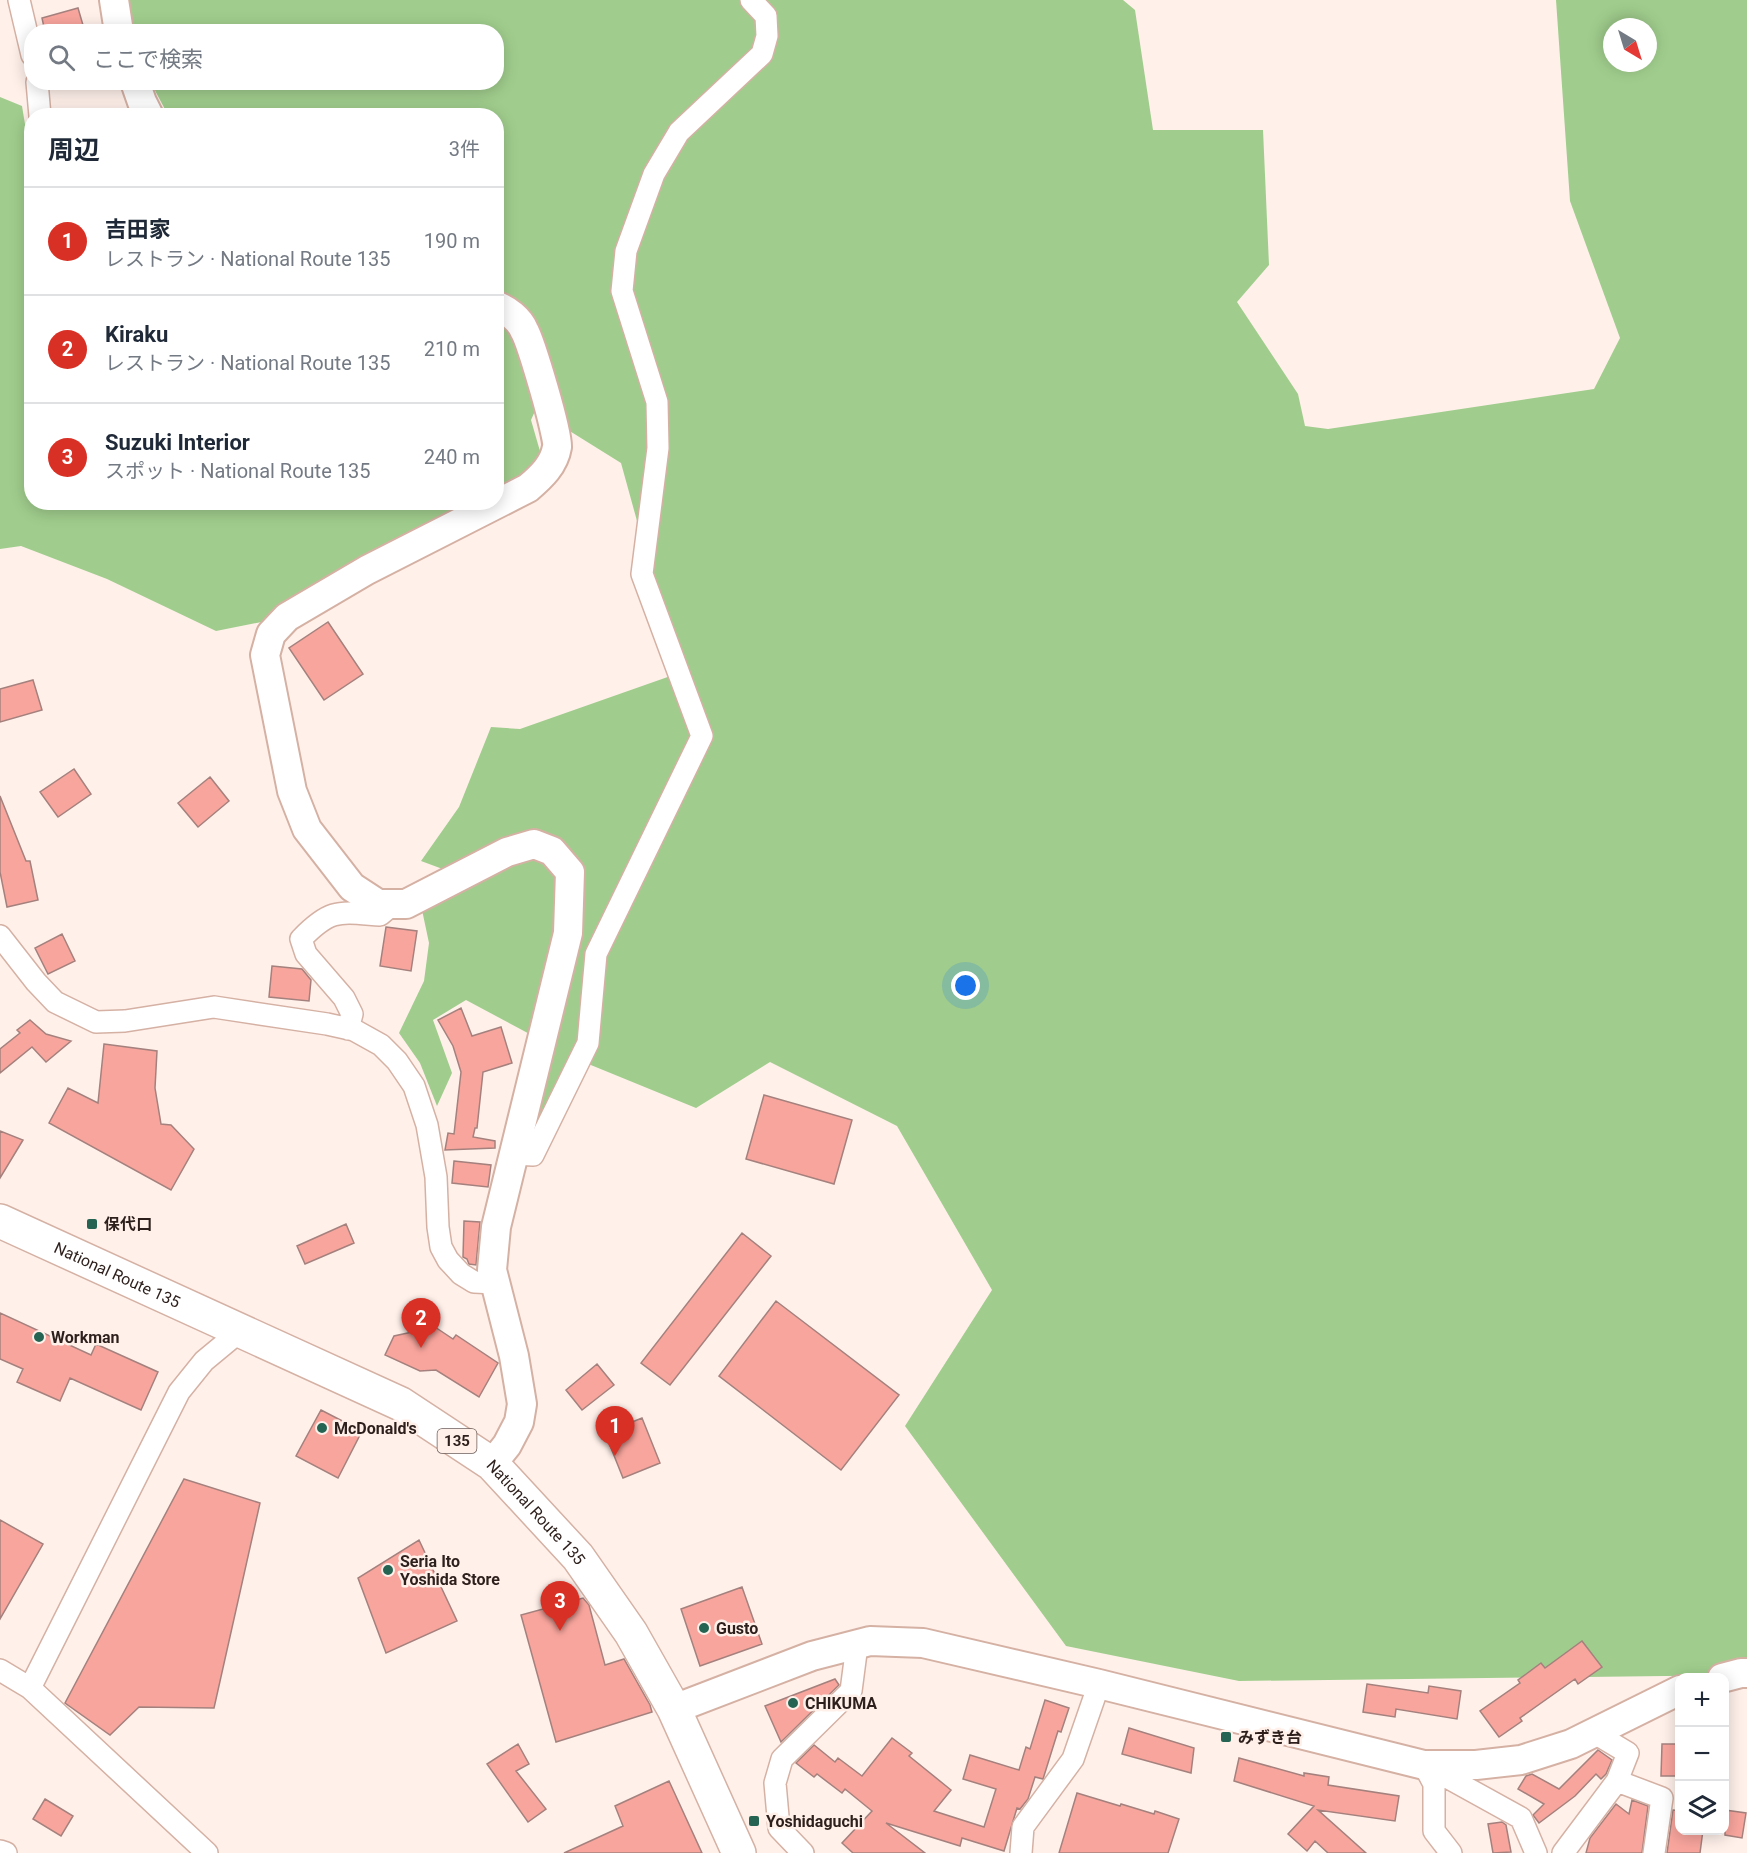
<!DOCTYPE html>
<html lang="ja">
<head>
<meta charset="utf-8">
<style>
  body { margin:0; font-family:Roboto,"Noto Sans JP",sans-serif; background:#f6f6f7; color:#1f2937 }
  .controls { position:absolute; right:18px; bottom:18px; display:grid; overflow:hidden; border-radius:12px; box-shadow:0 3px 15px #0003 }
  .controls button { width:54px; height:54px; display:grid; place-items:center; padding:0; border:0; border-bottom:2px solid #e0e1e3; background:#fff; color:#1f2937; font:30px sans-serif }
  .compass { position:absolute; left:1603px; top:18px; width:54px; height:54px; border-radius:50%; background:#fff; box-shadow:0 3px 15px #0003; rotate:142deg }
  .you { position:absolute; left:966px; top:986px; width:21px; height:21px; margin:-15px; border:4px solid #fff; border-radius:50%; background:#1a73e8; box-shadow:0 0 0 9px #1a73e833 }
  .badge { display:grid; place-items:center; width:39px; height:39px; border-radius:50%; background:#d93025; color:#fff; font-size:20px; font-weight:700 }
  .pin { position:absolute; translate:-50% -50px; filter:drop-shadow(0 2px 3px #0008) }
  .pin::after { content:''; position:absolute; top:32px; width:21px; height:18px; background:inherit; clip-path:polygon(0 0,100% 0,50% 100%) }
  .list { margin:0; padding:0; list-style:none }
  h2 { display:flex; justify-content:space-between; align-items:center; height:78px; margin:0; padding:0 24px; font-size:26px }
  h2 small { font-size:20px; font-weight:400; color:#747a83 }
  .list li { display:grid; grid-template-columns:39px 1fr auto; gap:18px; align-items:center; box-sizing:border-box; height:108px; padding:0 24px; border-top:2px solid #e0e1e3 }
  .list b { display:block; font-size:22px; white-space:nowrap }
  .list p { margin:0; font-size:20px; white-space:nowrap; color:#747a83 }
  .list em { font-size:20px; font-style:normal; color:#747a83 }
  .icon { flex:none; width:33px; height:33px; fill:none; stroke:currentColor; stroke-width:2; stroke-linecap:round; stroke-linejoin:round }
  .map { position:relative; flex:none; width:1747px; height:1853px; overflow:hidden }
  .search { position:absolute; background:#fff; box-shadow:0 3px 15px #0003; left:24px; top:24px; width:480px; height:66px; display:flex; align-items:center; gap:15px; box-sizing:border-box; padding:0 21px; border-radius:24px; color:#747a83; font-size:22px }
  .panel { position:absolute; background:#fff; box-shadow:0 3px 15px #0003; left:24px; top:108px; width:480px; height:402px; border-radius:24px }
  .map>svg:first-child { display:block }
  .forest { fill:#a0cd8d; fill-rule:evenodd }
  .building { fill:#f8a59d; stroke:#a5817d; stroke-width:1.5 }
  .lines { fill:none; stroke-linecap:round; stroke-linejoin:round }
  .street-casing { stroke:#d5b1a4; stroke-width:24 }
  .secondary-casing { stroke:#d5b1a4; stroke-width:32 }
  .highway-casing { stroke:#d5b1a4; stroke-width:36 }
  .street { stroke:#fff; stroke-width:21 }
  .secondary { stroke:#fff; stroke-width:28 }
  .highway { stroke:#fff; stroke-width:33 }
  .poi-dot { fill:#256452; stroke:#fff0ea; stroke-width:2 }
  .labels { text-anchor:middle; dominant-baseline:central; stroke-width:5; stroke-linejoin:round; paint-order:stroke }
  .shield { fill:#fff0ea; stroke:#6c5e59; stroke-width:1.5 }
  .shield-label { font-size:15px; font-weight:bold; fill:#2d1f1b }
  .poi-label { font-size:16px; font-weight:bold; fill:#2d1f1b; stroke:#fff0ea; text-anchor:start }
  .street-label { font-size:16px; fill:#2d1f1b; stroke:#fff0ea }
</style>
</head>
<body>
<div class="map">
<svg width="1747" height="1853" viewBox="0 0 1747 1853">
  <rect width="100%" height="100%" fill="#fff0ea"/>
  <!-- forest -->
  <path class="forest" d="M 120,0 L 1123,0 L 1135,10 L 1153,130 L 1263,130 L 1269,265 L 1237,302 L 1298,394 L 1305,426 L 1328,429 L 1594,389 L 1620,338 L 1570,201 L 1556,0 L 1747,0 L 1747,1675 L 1239,1681 L 1066,1646 L 905,1426 L 992,1290 L 897,1126 L 770,1062 L 696,1108 L 581,1061 L 554,1111 L 535,1125 L 552,1046 L 466,1000 L 433,1020 L 452,1073 L 437,1106 L 420,1063 L 399,1033 L 424,981 L 429,943 L 422,910 L 448,871 L 421,861 L 459,807 L 491,727 L 520,729 L 679,673 L 621,463 L 552,420 L 544,391 L 531,420 L 546,472 L 497,501 L 496,116 L 168,115 L 151,83 L 496,82 L 496,32 L 123,32 ZM 1612,27 L 1648,27 L 1648,63 L 1612,63 Z
    M 0,97 L 22,106 L 31,161 L 32,502 L 493,503 L 287,617 L 216,631 L 107,579 L 21,546 L 0,549 Z"/>
  <!-- building -->
  <path class="building" d="M 78,8 L 85,32 L 45,32 L 42,18 Z
    M 328,622 L 363,674 L 324,700 L 289,648 Z
    M 33,680 L 42,710 L 0,722 L 0,689 Z
    M 74,769 L 91,794 L 58,817 L 40,792 Z
    M 210,777 L 229,801 L 198,827 L 178,803 Z
    M 0,796 L 26,861 L 30,861 L 38,900 L 7,907 L 0,872 Z
    M 386,927 L 417,931 L 411,971 L 380,966 Z
    M 62,934 L 75,961 L 48,974 L 35,948 Z
    M 272,966 L 302,969 L 311,980 L 309,1001 L 269,997 Z
    M 461,1008 L 472,1036 L 501,1027 L 512,1063 L 483,1072 L 477,1128 L 475,1128 L 473,1137 L 495,1141 L 495,1148 L 445,1150 L 448,1133 L 454,1134 L 461,1072 L 453,1046 L 438,1020 Z
    M 30,1020 L 46,1034 L 71,1041 L 46,1062 L 32,1047 L 0,1073 L 0,1049 L 20,1033 L 17,1030 Z
    M 104,1044 L 157,1051 L 155,1088 L 161,1124 L 171,1125 L 194,1149 L 171,1190 L 49,1123 L 68,1088 L 98,1103 Z
    M 764,1095 L 852,1120 L 834,1184 L 746,1159 Z
    M 0,1131 L 23,1140 L 0,1178 Z
    M 454,1161 L 491,1165 L 488,1187 L 452,1183 Z
    M 464,1221 L 480,1222 L 476,1265 L 469,1264 L 467,1259 L 463,1257 Z
    M 346,1224 L 354,1243 L 305,1264 L 297,1246 Z
    M 742,1233 L 771,1256 L 670,1385 L 641,1363 Z
    M 776,1301 L 899,1395 L 841,1470 L 719,1376 Z
    M 0,1313 L 91,1355 L 96,1344 L 158,1372 L 141,1410 L 70,1378 L 60,1401 L 17,1382 L 23,1369 L 0,1359 Z
    M 435,1327 L 453,1339 L 456,1335 L 498,1363 L 479,1397 L 436,1370 L 420,1371 L 385,1355 L 394,1336 Z
    M 597,1364 L 614,1385 L 582,1410 L 566,1390 Z
    M 321,1410 L 362,1431 L 338,1478 L 296,1456 Z
    M 642,1418 L 660,1463 L 623,1478 L 605,1433 Z
    M 184,1479 L 260,1503 L 214,1708 L 139,1707 L 110,1735 L 65,1703 Z
    M 0,1520 L 43,1544 L 0,1619 Z
    M 419,1540 L 457,1621 L 386,1653 L 358,1578 Z
    M 742,1587 L 762,1644 L 700,1666 L 681,1609 Z
    M 583,1598 L 589,1605 L 605,1665 L 624,1659 L 650,1705 L 652,1712 L 556,1742 L 521,1615 Z
    M 1582,1641 L 1602,1667 L 1578,1684 L 1575,1679 L 1520,1718 L 1522,1721 L 1499,1737 L 1480,1711 L 1520,1683 L 1518,1680 L 1541,1663 L 1545,1668 Z
    M 835,1679 L 839,1685 L 781,1742 L 765,1706 Z
    M 1367,1684 L 1428,1693 L 1429,1686 L 1461,1691 L 1457,1719 L 1396,1709 L 1395,1717 L 1363,1712 Z
    M 1045,1700 L 1069,1708 L 1061,1732 L 1058,1731 L 1043,1779 L 1035,1777 L 1028,1799 L 1020,1809 L 1017,1808 L 1004,1851 L 962,1838 L 960,1846 L 886,1823 L 925,1853 L 853,1853 L 842,1843 L 872,1811 L 845,1789 L 842,1793 L 817,1774 L 814,1777 L 796,1763 L 814,1745 L 835,1762 L 838,1758 L 862,1776 L 892,1738 L 912,1753 L 909,1756 L 951,1790 L 934,1811 L 984,1827 L 996,1789 L 963,1779 L 970,1755 L 1019,1770 L 1026,1747 L 1030,1749 Z
    M 1129,1728 L 1194,1748 L 1191,1773 L 1122,1754 Z
    M 518,1744 L 529,1764 L 516,1771 L 546,1809 L 528,1822 L 487,1764 Z
    M 1662,1744 L 1680,1744 L 1680,1776 L 1661,1776 Z
    M 1598,1750 L 1612,1760 L 1606,1774 L 1601,1779 L 1596,1774 L 1575,1796 L 1539,1823 L 1533,1815 L 1544,1804 L 1518,1789 L 1526,1776 L 1532,1774 L 1559,1789 Z
    M 1239,1758 L 1304,1776 L 1304,1773 L 1329,1777 L 1328,1785 L 1399,1796 L 1395,1821 L 1318,1810 L 1366,1853 L 1328,1853 L 1315,1841 L 1307,1851 L 1288,1834 L 1314,1806 L 1234,1781 Z
    M 669,1781 L 702,1853 L 564,1853 L 623,1826 L 615,1806 Z
    M 1077,1793 L 1120,1806 L 1121,1804 L 1154,1814 L 1155,1811 L 1179,1819 L 1168,1853 L 1059,1853 Z
    M 45,1799 L 73,1816 L 61,1836 L 33,1819 Z
    M 1632,1800 L 1648,1806 L 1642,1853 L 1586,1853 L 1590,1838 L 1616,1804 L 1629,1814 Z
    M 1673,1810 L 1680,1811 L 1680,1830 L 1703,1830 L 1700,1853 L 1667,1853 Z
    M 1725,1810 L 1746,1813 L 1742,1838 L 1725,1835 Z
    M 1502,1822 L 1506,1825 L 1511,1852 L 1493,1853 L 1488,1824 Z"/>
  <g class="lines">
    <!-- street casing -->
    <g class="street-casing">
      <path id="street" d="M 19,0 L 32,55
        M 37,82 L 40,116
        M 0,936 L 36,982 L 55,1002 L 96,1022 L 125,1021 L 214,1007 L 327,1024 L 354,1030 L 381,1045 L 397,1061 L 414,1086 L 427,1125 L 436,1177 L 438,1227 L 441,1247 L 448,1260 L 461,1274 L 474,1282 L 495,1283
        M 348,1029 L 352,1014 L 344,998 L 306,954 L 301,939 C 331,908 339,912 380,915 L 392,905
        M 513,1154 L 533,1155 L 588,1043 L 596,954 L 702,736 L 642,574 L 658,448 L 657,402 L 622,291 L 626,251 L 654,174 L 679,132 L 762,54 L 767,36 L 766,16 L 751,0
        M 0,1670 L 30,1688 L 207,1853
        M 30,1688 L 179,1392 L 204,1361 L 239,1332
        M 1424,1765 L 1434,1784 L 1434,1831 L 1451,1853
        M 1425,1765 L 1521,1818 L 1536,1853
        M 1617,1781 L 1662,1798 L 1654,1853
        M 0,1851 L 6,1853
        M 803,1853 L 779,1828 L 775,1783 L 782,1759 L 851,1691 L 857,1645
        M 1021,1853 L 1023,1827 L 1073,1759 L 1099,1684
        M 1563,1853 L 1617,1781 L 1628,1753 L 1593,1732"/>
    </g>
    <!-- secondary casing -->
    <g class="secondary-casing">
      <path id="secondary" d="M 114,0 L 119,32
        M 135,82 L 142,102 L 149,116
        M 492,1464 L 507,1445 L 519,1422 L 522,1404 L 514,1356 L 492,1270 L 496,1227 L 568,933 L 570,872 L 552,851 L 534,844 L 507,852 L 406,904 L 378,904 L 352,887 L 307,829 L 292,791 L 265,655 L 271,634 L 287,617 L 367,570 L 528,488 C 541,477 554,465 557,447 C 559,436 531,342 524,330 C 520,320 506,308 496,306
        M 1722,1678 L 1741,1673 L 1747,1673
        M 674,1709 L 812,1656 L 870,1641 L 923,1643 L 1099,1684 L 1424,1765 L 1476,1765 L 1521,1760 L 1571,1744 L 1680,1690"/>
    </g>
    <!-- highway casing -->
    <g class="highway-casing">
      <g id="highway">
        <path id="s1" d="M 0,1221 L 401,1404 L 492,1464 L 578,1557 L 631,1633 L 674,1709 L 739,1853"/>
      </g>
    </g>
    <!-- street -->
    <use href="#street" class="street"/>
    <!-- secondary -->
    <use href="#secondary" class="secondary"/>
    <!-- highway -->
    <use href="#highway" class="highway"/>
  </g>
  <!-- markers -->
  <g class="poi-dot">
    <rect x="86" y="1218" width="12" height="12" rx="3"/>
    <circle cx="39" cy="1337" r="6"/>
    <circle cx="322" cy="1428" r="6"/>
    <circle cx="388" cy="1570" r="6"/>
    <circle cx="704" cy="1628" r="6"/>
    <circle cx="793" cy="1703" r="6"/>
    <rect x="1220" y="1731" width="12" height="12" rx="3"/>
    <rect x="748" y="1815" width="12" height="12" rx="3"/>
  </g>
  <g class="labels">
    <!-- shield labels -->
    <rect class="shield" x="437.5" y="1429" width="39" height="24" rx="4.5"/>
    <g class="shield-label">
      <text x="457" y="1441">135</text>
    </g>
    <!-- poi labels -->
    <g class="poi-label">
      <text x="104" y="1224">保代口</text>
      <text x="51" y="1337">Workman</text>
      <text x="334" y="1428">McDonald's</text>
      <text x="400" y="1561">Seria Ito<tspan x="400" dy="18">Yoshida Store</tspan></text>
      <text x="716" y="1628">Gusto</text>
      <text x="805" y="1703">CHIKUMA</text>
      <text x="1238" y="1737">みずき台</text>
      <text x="766" y="1821">Yoshidaguchi</text>
    </g>
    <!-- street labels -->
    <g class="street-label">
      <text stroke="none"><textPath href="#s1" startOffset="129">National Route 135</textPath></text>
      <text stroke="none"><textPath href="#s1" startOffset="615">National Route 135</textPath></text>
    </g>
  </g>
</svg>
<div class="controls">
<button>+</button>
<button>−</button>
<button><svg class="icon" aria-label="layers" viewBox="0 0 24 24"><path d="M12 4l9 5-9 5-9-5zM3 14l9 5 9-5"/></svg></button>
</div>
<svg class="compass" viewBox="-18 -18 36 36"><path d="M0-13l5 13h-10z" fill="#e53935"/><path d="M0 13l5-13h-10z" fill="#747a83"/></svg>
<div class="you"></div>
<div class="pin badge" style="left:615px;top:1456px">1</div>
<div class="pin badge" style="left:421px;top:1348px">2</div>
<div class="pin badge" style="left:560px;top:1631px">3</div>
<div class="search"><svg class="icon" aria-label="search" viewBox="0 0 24 24"><circle cx="10" cy="10" r="6"/><path d="M15 15l6 6"/></svg>ここで検索</div>
<section class="panel">
<h2>周辺<small>3件</small></h2>
<ul class="list">
<li><span class="badge">1</span><div><b>吉田家</b><p>レストラン · National Route 135</p></div><em>190 m</em></li>
<li><span class="badge">2</span><div><b>Kiraku</b><p>レストラン · National Route 135</p></div><em>210 m</em></li>
<li><span class="badge">3</span><div><b>Suzuki Interior</b><p>スポット · National Route 135</p></div><em>240 m</em></li>
</ul>
</section>
</div>
</body>
</html>
